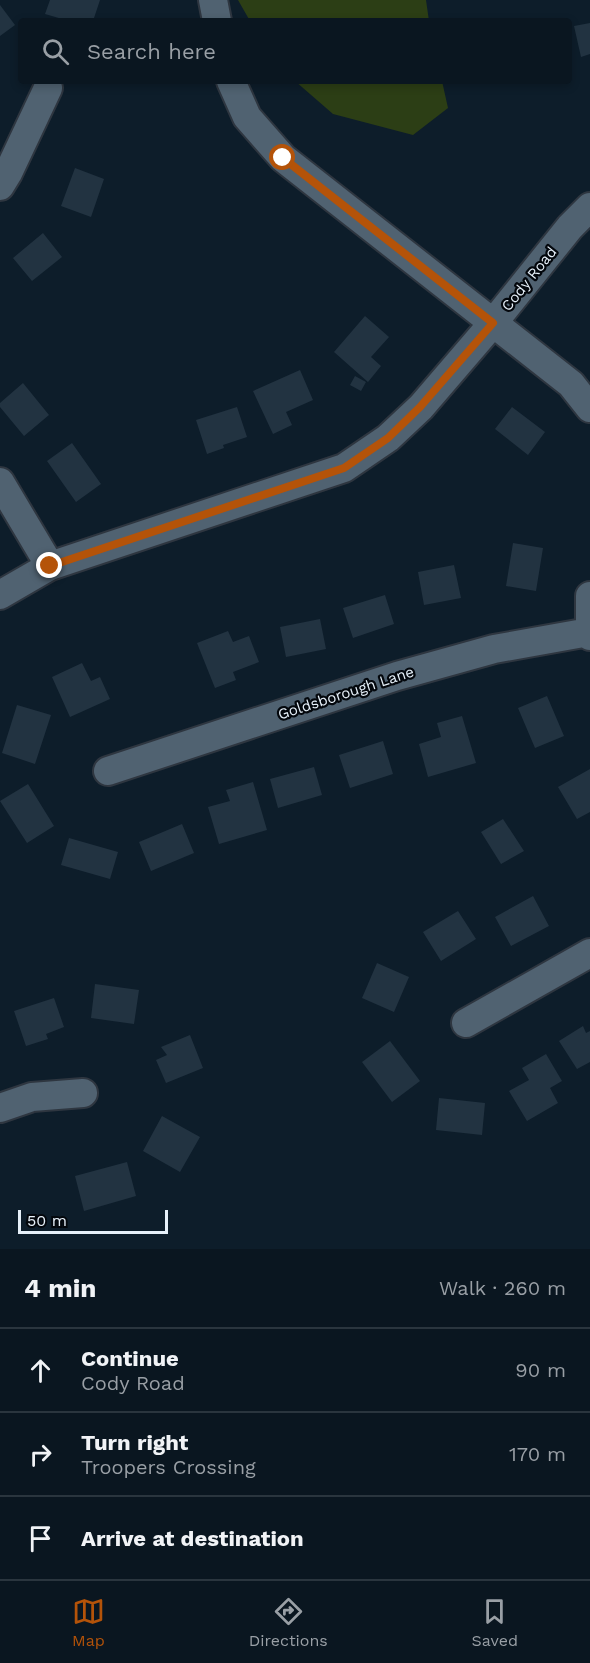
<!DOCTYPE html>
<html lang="en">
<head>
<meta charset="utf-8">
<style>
  body { margin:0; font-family:"Work Sans",sans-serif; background:#131f29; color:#f1f3f6 }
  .scale { position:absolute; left:18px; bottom:15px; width:150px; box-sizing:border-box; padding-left:6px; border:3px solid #e6f0f9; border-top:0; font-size:16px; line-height:21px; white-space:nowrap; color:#e6f0f9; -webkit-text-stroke:4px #03070c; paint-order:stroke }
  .stop { position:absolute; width:18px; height:18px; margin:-14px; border:4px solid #b45309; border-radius:50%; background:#fff }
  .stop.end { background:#b45309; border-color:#fff; box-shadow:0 2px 6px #0008 }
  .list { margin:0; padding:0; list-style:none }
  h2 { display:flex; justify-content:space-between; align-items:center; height:78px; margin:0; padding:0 24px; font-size:26px }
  h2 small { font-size:20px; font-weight:400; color:#999fa5 }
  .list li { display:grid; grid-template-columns:39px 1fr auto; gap:18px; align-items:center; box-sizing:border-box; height:84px; padding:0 24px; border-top:2px solid #2a353e }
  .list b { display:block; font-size:22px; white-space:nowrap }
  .list p { margin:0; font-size:20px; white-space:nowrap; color:#999fa5 }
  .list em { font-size:20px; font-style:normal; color:#999fa5 }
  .icon { flex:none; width:33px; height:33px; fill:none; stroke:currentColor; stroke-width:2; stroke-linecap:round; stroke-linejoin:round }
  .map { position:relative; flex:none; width:590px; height:1249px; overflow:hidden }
  .search { position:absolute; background:#0a1620; box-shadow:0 3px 9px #0003; left:18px; right:18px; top:18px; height:66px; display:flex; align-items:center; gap:15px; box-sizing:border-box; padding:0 21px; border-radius:6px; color:#999fa5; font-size:22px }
  .sheet { height:330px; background:#0a1620 }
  nav { display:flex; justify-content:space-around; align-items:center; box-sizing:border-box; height:84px; border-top:2px solid #2a353e; background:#0a1620; font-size:16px; color:#999fa5 }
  nav a { display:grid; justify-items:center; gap:3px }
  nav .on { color:#b45309 }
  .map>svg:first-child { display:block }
  .green { fill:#2c3e15 }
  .building { fill:#223341 }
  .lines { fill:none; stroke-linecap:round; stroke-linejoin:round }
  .minor-casing { stroke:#2e3640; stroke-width:32 }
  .minor { stroke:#506271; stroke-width:28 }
  .route { stroke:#b45309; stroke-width:8 }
  .labels { text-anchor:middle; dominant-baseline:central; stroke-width:4.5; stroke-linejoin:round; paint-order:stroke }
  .street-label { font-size:15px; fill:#e6f0f9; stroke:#03070c }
</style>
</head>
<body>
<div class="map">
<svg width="590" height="1249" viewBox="0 0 590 1249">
  <rect width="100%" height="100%" fill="#0d1d2a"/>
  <!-- green -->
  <path class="green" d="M 238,0 L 426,0 L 429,21 L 250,21 Z
    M 295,81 L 442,81 L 448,108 L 413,135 L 333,114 Z"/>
  <!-- building -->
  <path class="building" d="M 50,0 L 100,0 L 93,21 L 69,21 L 45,14 Z
    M 0,5 L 15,25 L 0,36 Z
    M 590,23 L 590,54 L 581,57 L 574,26 Z
    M 75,168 L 104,179 L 91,217 L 61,206 Z
    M 43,233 L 62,257 L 32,281 L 13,258 Z
    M 365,316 L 389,337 L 371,357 L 381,366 L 368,382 L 334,352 Z
    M 300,370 L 313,400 L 286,412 L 292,425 L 273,434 L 253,391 Z
    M 355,376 L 366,382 L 361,391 L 350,385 Z
    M 23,383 L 49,415 L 24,436 L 0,407 L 0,403 Z
    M 237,407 L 247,437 L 223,445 L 224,448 L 207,454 L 196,420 Z
    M 512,407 L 545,432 L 528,455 L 495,429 Z
    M 72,443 L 101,484 L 76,502 L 47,461 Z
    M 513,543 L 543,548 L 536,591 L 506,586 Z
    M 454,565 L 461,598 L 424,605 L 418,572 Z
    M 385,595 L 394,624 L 353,638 L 343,608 Z
    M 320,619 L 326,649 L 286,657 L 280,627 Z
    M 228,631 L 233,642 L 249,636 L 259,662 L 233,672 L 236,680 L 215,688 L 197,643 Z
    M 82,663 L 91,681 L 100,677 L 110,699 L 70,717 L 52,677 Z
    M 547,696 L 564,736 L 535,748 L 518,708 Z
    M 17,705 L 51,715 L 35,764 L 2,753 Z
    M 462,716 L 476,763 L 428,777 L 419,744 L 441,737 L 437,723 Z
    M 383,741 L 393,774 L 350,788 L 339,755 Z
    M 314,767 L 322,795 L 278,808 L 270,779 Z
    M 590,769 L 590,812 L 577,819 L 558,787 Z
    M 253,782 L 267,830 L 219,844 L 208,807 L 230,801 L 226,790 Z
    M 28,784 L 54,826 L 27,843 L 0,801 Z
    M 503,819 L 524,851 L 501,864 L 481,832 Z
    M 182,824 L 194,853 L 151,871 L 139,842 Z
    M 69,838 L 118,852 L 110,879 L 61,865 Z
    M 533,896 L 549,926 L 511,946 L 495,917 Z
    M 458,911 L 476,939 L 441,961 L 423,932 Z
    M 377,963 L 409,977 L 394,1012 L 362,998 Z
    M 95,984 L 139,990 L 134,1024 L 91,1018 Z
    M 54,998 L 64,1027 L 46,1034 L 48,1039 L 26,1046 L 14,1011 Z
    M 583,1026 L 586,1033 L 590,1031 L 590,1062 L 577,1069 L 559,1041 Z
    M 190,1035 L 203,1068 L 166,1083 L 156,1060 L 167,1055 L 161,1047 Z
    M 390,1041 L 420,1081 L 392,1102 L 362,1062 Z
    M 546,1054 L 562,1081 L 550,1088 L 558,1103 L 527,1121 L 509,1091 L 529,1080 L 522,1068 Z
    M 439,1098 L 485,1103 L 482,1135 L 436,1130 Z
    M 162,1116 L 200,1137 L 180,1172 L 143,1151 Z
    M 127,1162 L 136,1196 L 84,1211 L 75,1176 Z"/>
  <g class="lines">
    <!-- minor casing -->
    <g class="minor-casing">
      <path id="minor" d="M 213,0 L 217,21
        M 231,81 L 247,117 L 283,158 L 571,384 L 590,408
        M 0,186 L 8,173 L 48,88
        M 0,482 L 50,566
        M 0,595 L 50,566 L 344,468 L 388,438 L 421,407 L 493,323 L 570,227 L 590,207
        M 590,596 L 590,636
        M 108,771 L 397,676 L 494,649 L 589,632
        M 466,1023 L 590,953
        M 0,1108 L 32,1097 L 83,1093"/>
    </g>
    <!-- minor -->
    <use href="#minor" class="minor"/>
  </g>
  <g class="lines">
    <!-- route -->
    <path class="route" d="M 50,566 L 344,468 L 388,438 L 420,407 L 493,323 L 283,158"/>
  </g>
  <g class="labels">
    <!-- street labels -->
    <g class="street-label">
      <text transform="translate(529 279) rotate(-51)">Cody Road</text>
      <text transform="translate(346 693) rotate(-18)">Goldsborough Lane</text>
    </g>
  </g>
</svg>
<div class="scale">50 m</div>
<div class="stop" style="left:283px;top:158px"></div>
<div class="stop end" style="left:50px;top:566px"></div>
<div class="search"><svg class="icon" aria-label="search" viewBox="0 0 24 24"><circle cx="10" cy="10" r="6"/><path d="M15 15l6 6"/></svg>Search here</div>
</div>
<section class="sheet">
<h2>4 min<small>Walk · 260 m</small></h2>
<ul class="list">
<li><svg class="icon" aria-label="ahead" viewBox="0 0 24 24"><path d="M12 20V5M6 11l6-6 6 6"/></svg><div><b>Continue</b><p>Cody Road</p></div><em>90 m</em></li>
<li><svg class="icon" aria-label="right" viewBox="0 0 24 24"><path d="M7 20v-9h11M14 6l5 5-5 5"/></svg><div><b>Turn right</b><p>Troopers Crossing</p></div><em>170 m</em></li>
<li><svg class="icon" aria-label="arrive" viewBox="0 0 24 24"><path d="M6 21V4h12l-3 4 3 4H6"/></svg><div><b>Arrive at destination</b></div></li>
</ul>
</section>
<nav>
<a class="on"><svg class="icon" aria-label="map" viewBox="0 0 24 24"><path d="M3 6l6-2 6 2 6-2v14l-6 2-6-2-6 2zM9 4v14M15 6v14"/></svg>Map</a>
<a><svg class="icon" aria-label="directions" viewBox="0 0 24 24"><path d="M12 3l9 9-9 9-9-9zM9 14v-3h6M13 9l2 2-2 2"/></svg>Directions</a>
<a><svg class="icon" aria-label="saved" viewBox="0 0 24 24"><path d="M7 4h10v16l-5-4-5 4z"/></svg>Saved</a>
</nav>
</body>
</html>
